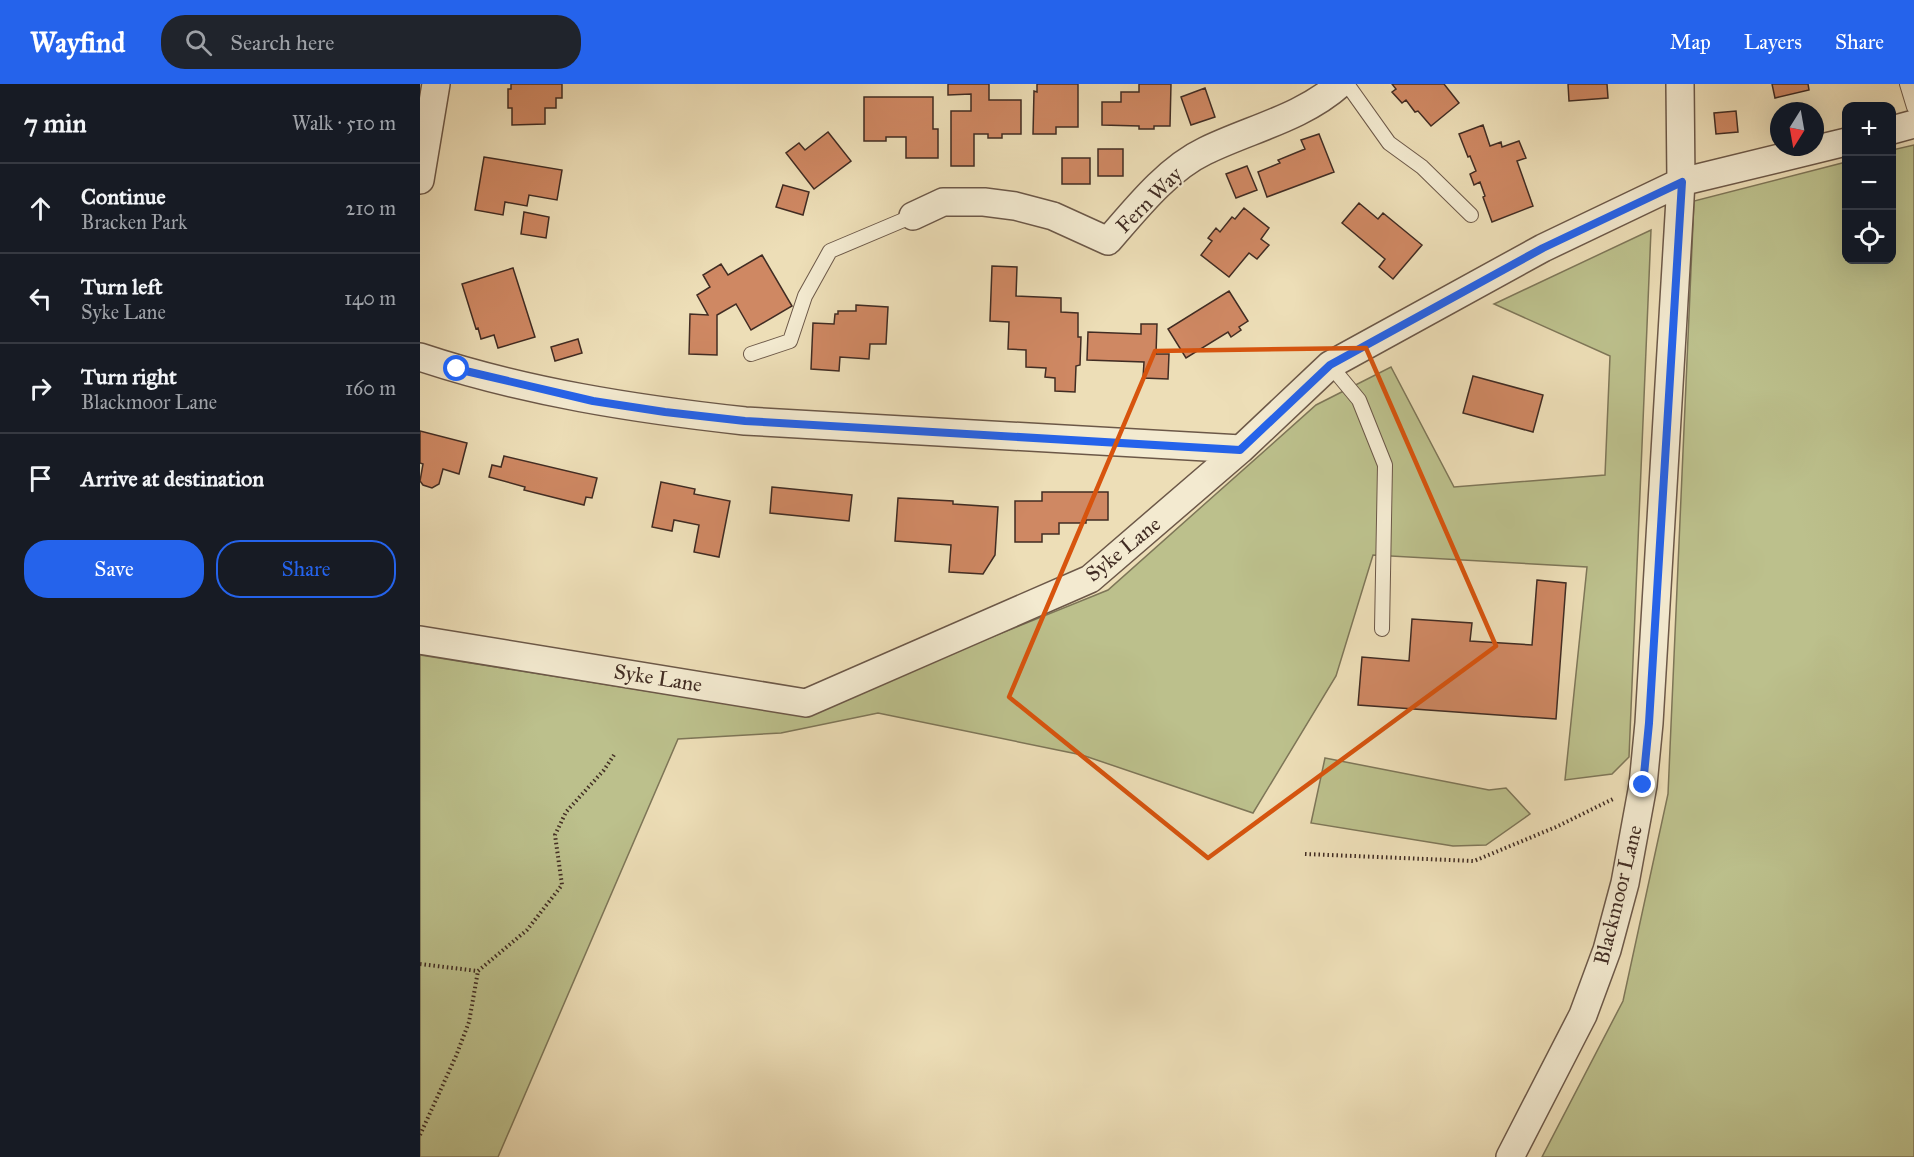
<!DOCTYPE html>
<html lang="en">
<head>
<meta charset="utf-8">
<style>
  body { margin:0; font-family:"IM FELL Great Primer",serif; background:#20242c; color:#f1f3f6 }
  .controls { position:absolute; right:18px; top:18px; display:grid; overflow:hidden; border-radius:12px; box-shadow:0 6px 24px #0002 }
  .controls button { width:54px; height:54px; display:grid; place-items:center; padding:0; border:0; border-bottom:2px solid #363941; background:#171b24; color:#f1f3f6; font:30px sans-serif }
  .compass { position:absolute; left:1350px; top:18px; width:54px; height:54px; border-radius:50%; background:#171b24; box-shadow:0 6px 24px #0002; rotate:191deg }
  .stop { position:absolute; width:18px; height:18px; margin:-14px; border:4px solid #2563eb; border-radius:50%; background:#fff }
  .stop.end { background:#2563eb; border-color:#fff; box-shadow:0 2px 6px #0008 }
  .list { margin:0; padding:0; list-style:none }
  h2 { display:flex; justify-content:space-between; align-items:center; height:78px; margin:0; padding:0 24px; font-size:26px }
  h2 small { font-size:20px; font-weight:400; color:#9ea1a6 }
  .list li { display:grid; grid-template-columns:39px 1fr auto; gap:18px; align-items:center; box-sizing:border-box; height:90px; padding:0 24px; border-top:2px solid #363941 }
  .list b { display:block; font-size:22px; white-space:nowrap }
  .list p { margin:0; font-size:20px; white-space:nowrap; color:#9ea1a6 }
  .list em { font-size:20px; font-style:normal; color:#9ea1a6 }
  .actions { display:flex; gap:12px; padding:18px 24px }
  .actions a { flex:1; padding:14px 0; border:2px solid #2563eb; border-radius:24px; text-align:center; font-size:21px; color:#2563eb }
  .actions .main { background:#2563eb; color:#fff }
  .icon { flex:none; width:33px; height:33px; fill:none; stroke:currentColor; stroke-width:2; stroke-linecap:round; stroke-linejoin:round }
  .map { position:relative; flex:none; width:1494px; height:1073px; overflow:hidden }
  header { display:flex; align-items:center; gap:36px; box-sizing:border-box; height:84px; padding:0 30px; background:#2563eb; color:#fff }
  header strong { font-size:28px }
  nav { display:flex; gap:33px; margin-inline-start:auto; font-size:21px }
  .search { width:420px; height:54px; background:#20242c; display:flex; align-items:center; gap:15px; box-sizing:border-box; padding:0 21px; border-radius:24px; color:#9ea1a6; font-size:22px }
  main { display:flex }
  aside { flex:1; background:#171b24 }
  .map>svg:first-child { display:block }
  .green { fill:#bcc08c; stroke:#7e7658; stroke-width:1.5 }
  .building { fill:#cf8863; stroke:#412c23; stroke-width:1.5 }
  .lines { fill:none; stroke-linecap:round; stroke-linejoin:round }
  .service-casing { stroke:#6c5848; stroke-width:16 }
  .minor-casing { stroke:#6c5848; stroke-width:30 }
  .path { stroke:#412c23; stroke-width:4; stroke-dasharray:1.5 3; stroke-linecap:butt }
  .service { stroke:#f3ead0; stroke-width:14 }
  .minor { stroke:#f3ead0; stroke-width:27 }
  .route { stroke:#2563eb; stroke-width:8 }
  .marked { fill:none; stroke:#d7540e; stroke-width:4.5; stroke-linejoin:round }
  .labels { text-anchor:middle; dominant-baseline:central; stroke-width:4.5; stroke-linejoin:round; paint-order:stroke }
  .street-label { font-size:21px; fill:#412c23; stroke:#f3ead0 }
</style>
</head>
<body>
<header>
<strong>Wayfind</strong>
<div class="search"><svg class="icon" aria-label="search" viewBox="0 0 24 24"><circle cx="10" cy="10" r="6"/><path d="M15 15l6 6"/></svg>Search here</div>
<nav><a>Map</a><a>Layers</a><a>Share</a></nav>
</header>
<main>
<aside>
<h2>7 min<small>Walk · 510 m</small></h2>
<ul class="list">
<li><svg class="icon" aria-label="ahead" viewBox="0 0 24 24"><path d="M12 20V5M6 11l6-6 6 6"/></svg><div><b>Continue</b><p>Bracken Park</p></div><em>210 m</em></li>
<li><svg class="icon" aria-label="left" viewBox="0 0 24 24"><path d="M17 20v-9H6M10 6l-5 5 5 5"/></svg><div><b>Turn left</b><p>Syke Lane</p></div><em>140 m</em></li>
<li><svg class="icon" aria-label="right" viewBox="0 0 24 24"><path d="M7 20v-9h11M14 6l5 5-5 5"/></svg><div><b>Turn right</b><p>Blackmoor Lane</p></div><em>160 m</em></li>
<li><svg class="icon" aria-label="arrive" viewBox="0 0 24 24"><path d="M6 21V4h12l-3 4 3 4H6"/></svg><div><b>Arrive at destination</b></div></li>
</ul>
<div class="actions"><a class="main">Save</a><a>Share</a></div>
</aside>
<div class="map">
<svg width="1494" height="1073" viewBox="0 0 1494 1073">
  <rect width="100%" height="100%" fill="#eddeb7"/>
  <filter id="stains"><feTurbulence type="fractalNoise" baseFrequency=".00333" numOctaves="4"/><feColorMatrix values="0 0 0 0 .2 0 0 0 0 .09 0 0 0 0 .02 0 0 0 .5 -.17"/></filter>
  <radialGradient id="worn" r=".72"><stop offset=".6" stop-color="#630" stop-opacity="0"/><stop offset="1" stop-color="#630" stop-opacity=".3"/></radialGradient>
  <!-- green -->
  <path class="green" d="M 1494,61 L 1494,1073 L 1122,1073 L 1203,917 L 1248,710 L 1274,117 L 1426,78 L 1426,176 L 1472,176 L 1472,66 Z
    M 1231,146 L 1209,673 L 1192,690 L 1145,696 L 1167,483 L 953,471 L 916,592 L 833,729 L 662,671 L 458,629 L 361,649 L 258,655 L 78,1073 L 0,1073 L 0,571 L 379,631 L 688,506 L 896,321 L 971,283 L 1034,403 L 1185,391 L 1190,272 L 1074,220 Z
    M 905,674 L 1069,706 L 1086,704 L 1110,730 L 1066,761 L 1033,762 L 891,739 Z"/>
  <!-- building -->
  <path class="building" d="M 91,0 L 142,0 L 142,14 L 136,14 L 136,24 L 125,24 L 125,40 L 92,41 L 92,24 L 88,24 L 88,5 L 91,5 Z
    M 528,0 L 569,0 L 569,16 L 601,16 L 601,50 L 582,50 L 582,54 L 568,54 L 568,50 L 554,50 L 554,82 L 531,82 L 531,27 L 551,27 L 551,10 L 528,11 Z
    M 617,0 L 658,0 L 658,43 L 636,43 L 636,50 L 613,50 L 614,7 L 617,8 Z
    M 719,0 L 751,0 L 750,42 L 734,42 L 734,45 L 719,45 L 719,42 L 682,41 L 682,18 L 701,18 L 701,8 L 719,8 Z
    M 972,0 L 1024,0 L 1039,19 L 1011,42 L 998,27 L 995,28 L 986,16 L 982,19 L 972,8 L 976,5 Z
    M 1148,0 L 1187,0 L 1188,14 L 1149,17 Z
    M 1352,0 L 1388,0 L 1389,6 L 1355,14 Z
    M 785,4 L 795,33 L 771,41 L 761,13 Z
    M 444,13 L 513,13 L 513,45 L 518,45 L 518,74 L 486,74 L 486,53 L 466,53 L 466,57 L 444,57 Z
    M 1316,27 L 1318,48 L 1296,50 L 1294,29 Z
    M 1063,41 L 1070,62 L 1081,58 L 1082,63 L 1099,57 L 1106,74 L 1097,77 L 1113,122 L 1072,138 L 1063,113 L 1065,112 L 1060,98 L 1054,101 L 1050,90 L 1056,87 L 1050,72 L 1048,73 L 1039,50 Z
    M 408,48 L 431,77 L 394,105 L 366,69 L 379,59 L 385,66 Z
    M 899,50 L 914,88 L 847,113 L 838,88 L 860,79 L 858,76 L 885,65 L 881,56 Z
    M 678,65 L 703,65 L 703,92 L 678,92 Z
    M 64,73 L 142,86 L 137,116 L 109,111 L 107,122 L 85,118 L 83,131 L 55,126 Z
    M 642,74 L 670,74 L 670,100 L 642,100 Z
    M 827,82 L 837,106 L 816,114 L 806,90 Z
    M 363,101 L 389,108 L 383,131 L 356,123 Z
    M 939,119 L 958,135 L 963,129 L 1002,161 L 973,195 L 959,183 L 965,175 L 922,139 Z
    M 824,124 L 849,144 L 841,155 L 849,161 L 837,175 L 829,169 L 809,193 L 781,171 L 792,157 L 788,154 L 796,144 L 800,148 L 812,133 L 815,135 Z
    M 104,128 L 129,133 L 126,154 L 101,150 Z
    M 342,171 L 372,222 L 331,246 L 316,220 L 297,231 L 297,271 L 269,270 L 270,230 L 288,231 L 277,211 L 290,203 L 283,191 L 301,180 L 308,191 Z
    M 572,182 L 597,183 L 596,212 L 641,214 L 641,228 L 658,229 L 658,253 L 661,253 L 660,281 L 656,282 L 655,308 L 635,307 L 635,294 L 625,293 L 626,284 L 606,283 L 606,266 L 588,265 L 589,238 L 570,237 Z
    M 93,184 L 115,253 L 78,264 L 74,251 L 61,255 L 58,244 L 56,245 L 42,200 Z
    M 809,207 L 828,237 L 819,243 L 821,246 L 811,253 L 808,248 L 766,274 L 748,245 Z
    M 436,221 L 468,223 L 466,260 L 450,260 L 449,275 L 420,273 L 419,287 L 391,285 L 393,239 L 414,240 L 415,230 L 418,230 L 418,227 L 436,227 Z
    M 721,240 L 737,240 L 736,270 L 749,270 L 748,295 L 723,294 L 724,278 L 667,276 L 668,248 L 721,250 Z
    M 158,255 L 162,269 L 135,277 L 131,263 Z
    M 1053,292 L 1123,311 L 1113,348 L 1043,329 Z
    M 0,347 L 47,359 L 39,390 L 23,385 L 19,400 L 12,404 L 3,401 L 0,397 L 3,380 L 0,379 Z
    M 84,372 L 177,394 L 172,414 L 166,413 L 164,421 L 104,406 L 105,403 L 69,393 L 72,381 L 81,383 Z
    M 241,398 L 275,405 L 274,410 L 310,417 L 299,473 L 274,468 L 279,441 L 254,436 L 252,447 L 232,443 Z
    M 352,403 L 432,411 L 429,437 L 350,429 Z
    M 622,408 L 688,408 L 688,436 L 666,436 L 666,439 L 639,439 L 639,450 L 622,450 L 622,458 L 595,458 L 595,417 L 622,417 Z
    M 478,414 L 533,417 L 533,420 L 578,423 L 575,471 L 563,490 L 529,488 L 531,461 L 475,457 Z
    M 1117,496 L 1146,499 L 1136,635 L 938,621 L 942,573 L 989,577 L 992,535 L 1052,539 L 1050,557 L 1112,561 Z"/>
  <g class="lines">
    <!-- service casing -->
    <g class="service-casing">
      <path id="service" d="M 927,0 L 969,59 L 1002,83 L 1051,131
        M 1487,0 L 1494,23
        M 331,270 L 370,257 L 385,212 L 410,167 L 493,132
        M 910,281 L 939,316 L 965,381 L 962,545"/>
    </g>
    <!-- minor casing -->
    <g class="minor-casing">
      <path id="minor" d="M 1472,46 L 1494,40
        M 0,96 L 16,0
        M 493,132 L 523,118 L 564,118 L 595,122 L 633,132 L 688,157 C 715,126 747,85 785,67 C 830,45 882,34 920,0
        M 0,273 C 105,308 215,325 325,337 L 821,365
        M 0,556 L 386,619 L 670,495 L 821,365 L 910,281 L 1123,164 L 1261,98 L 1426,58
        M 1090,1073 L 1163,931 L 1187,866 L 1205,799 L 1223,701 L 1229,639 L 1261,98 L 1260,0"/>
    </g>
    <!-- path -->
    <path class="path" d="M 885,770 L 1054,777 L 1136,743 L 1195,714
      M 0,880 L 58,887 L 107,846 L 142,801 L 135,751 L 146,728 L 184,686 L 194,671
      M 0,1051 L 36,972 L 49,938 L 58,887"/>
    <!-- service -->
    <use href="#service" class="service"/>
    <!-- minor -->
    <use href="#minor" class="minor"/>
  </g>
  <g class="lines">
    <!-- route -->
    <path class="route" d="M 37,285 L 173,317 L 245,328 L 325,337 L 820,366 L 910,281 L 1123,164 L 1262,98 L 1229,639 L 1223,701"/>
  </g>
  <!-- marked area -->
  <path class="marked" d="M 946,264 L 1076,562 L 788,774 L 589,613 L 735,267 Z"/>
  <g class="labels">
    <!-- street labels -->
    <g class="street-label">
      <text transform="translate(729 116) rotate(-45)">Fern Way</text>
      <text transform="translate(703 465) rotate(-39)">Syke Lane</text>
      <text transform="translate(238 594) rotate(9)">Syke Lane</text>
      <text transform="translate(1198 811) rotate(-76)">Blackmoor Lane</text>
    </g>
  </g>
  <rect width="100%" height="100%" filter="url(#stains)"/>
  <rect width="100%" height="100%" fill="url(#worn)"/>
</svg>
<div class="controls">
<button>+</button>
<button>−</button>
<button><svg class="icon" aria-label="locate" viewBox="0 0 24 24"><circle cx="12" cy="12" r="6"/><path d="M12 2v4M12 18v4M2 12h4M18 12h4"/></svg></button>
</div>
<svg class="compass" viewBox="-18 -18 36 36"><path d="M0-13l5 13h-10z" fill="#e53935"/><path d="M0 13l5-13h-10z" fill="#9ea1a6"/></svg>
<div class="stop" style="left:37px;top:285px"></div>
<div class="stop end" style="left:1223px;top:701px"></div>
</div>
</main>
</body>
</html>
